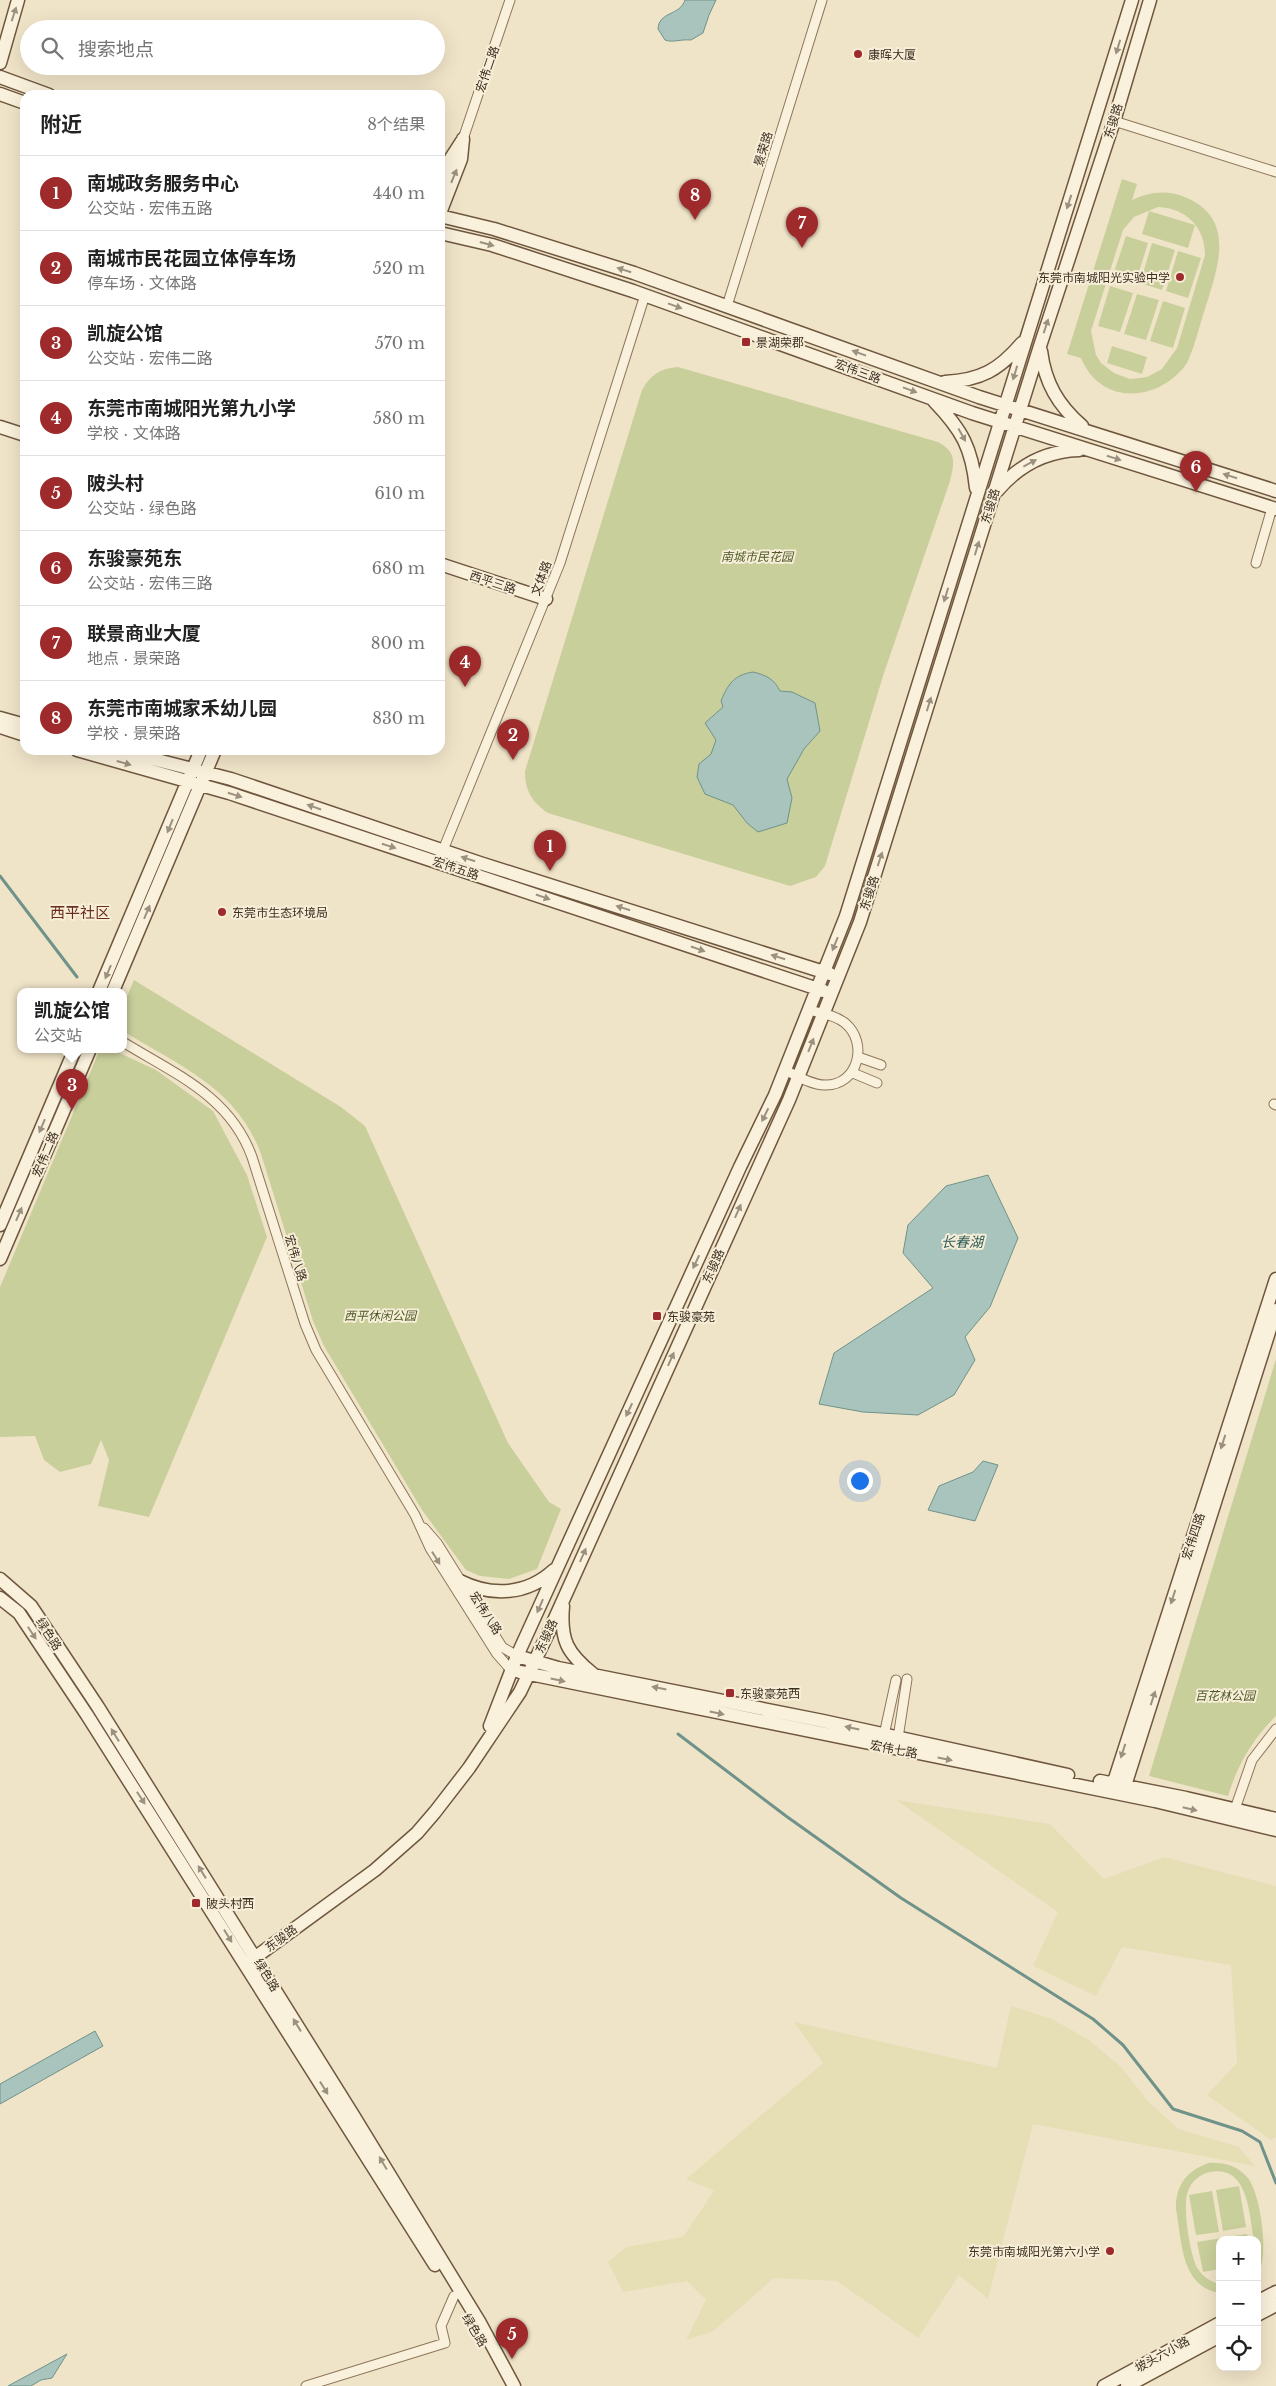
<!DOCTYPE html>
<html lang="zh">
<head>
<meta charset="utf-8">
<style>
  body { margin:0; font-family:"Libre Baskerville","Noto Sans SC",serif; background:#f6f6f6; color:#222 }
  .controls { position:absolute; right:15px; bottom:15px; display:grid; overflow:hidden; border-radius:10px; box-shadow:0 5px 20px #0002 }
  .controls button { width:45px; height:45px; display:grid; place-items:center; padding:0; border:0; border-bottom:1px solid #e0e0e0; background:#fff; color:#222; font:25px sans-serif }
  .you { position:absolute; left:859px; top:1480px; width:18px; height:18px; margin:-12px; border:4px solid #fff; border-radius:50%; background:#1a73e8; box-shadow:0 0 0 8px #1a73e833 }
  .badge { display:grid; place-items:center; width:32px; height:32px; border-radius:50%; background:#9e2a2b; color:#fff; font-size:16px; font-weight:700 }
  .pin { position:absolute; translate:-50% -41px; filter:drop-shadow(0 1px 2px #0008) }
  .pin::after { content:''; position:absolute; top:26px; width:18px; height:15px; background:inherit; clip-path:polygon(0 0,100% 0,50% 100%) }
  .popup { position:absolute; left:17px; top:988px; width:110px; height:65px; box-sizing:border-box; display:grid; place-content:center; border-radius:10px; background:#fff; filter:drop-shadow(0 1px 4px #0005); font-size:16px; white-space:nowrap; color:#767676 }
  .popup b { font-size:19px; color:#222 }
  .popup::after { content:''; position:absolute; left:50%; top:100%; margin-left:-10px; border:10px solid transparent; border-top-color:#fff }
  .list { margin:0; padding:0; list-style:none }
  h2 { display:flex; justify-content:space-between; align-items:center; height:65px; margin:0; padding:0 20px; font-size:21px }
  h2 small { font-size:16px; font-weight:400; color:#767676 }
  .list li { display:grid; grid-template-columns:32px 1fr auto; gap:15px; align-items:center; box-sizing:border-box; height:75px; padding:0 20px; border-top:1px solid #e0e0e0 }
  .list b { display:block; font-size:19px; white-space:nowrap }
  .list p { margin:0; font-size:16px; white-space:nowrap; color:#767676 }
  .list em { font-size:16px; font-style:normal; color:#767676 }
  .icon { flex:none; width:28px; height:28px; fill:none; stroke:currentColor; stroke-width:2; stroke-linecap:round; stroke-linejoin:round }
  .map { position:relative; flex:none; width:1276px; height:2386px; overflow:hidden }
  .search { position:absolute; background:#fff; box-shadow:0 5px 20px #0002; left:20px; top:20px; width:425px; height:55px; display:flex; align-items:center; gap:12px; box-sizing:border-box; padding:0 18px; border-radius:28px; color:#767676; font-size:19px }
  .panel { position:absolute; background:#fff; box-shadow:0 5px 20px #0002; left:20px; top:90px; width:425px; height:665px; border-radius:15px }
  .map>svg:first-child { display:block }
  .farmland { fill:#e6deb5 }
  .green { fill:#c9cf9b; fill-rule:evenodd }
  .water { fill:#a9c4bc; stroke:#6f938a }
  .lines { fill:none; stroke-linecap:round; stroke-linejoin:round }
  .stream { stroke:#6f938a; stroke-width:3 }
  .street-casing { stroke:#8d765c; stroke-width:11 }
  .secondary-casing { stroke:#6f573f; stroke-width:15 }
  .street { stroke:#faf1dc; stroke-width:9 }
  .secondary { stroke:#faf1dc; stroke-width:12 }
  .oneway { fill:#9c907e }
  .poi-dot { fill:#9e2a2b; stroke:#f7eed8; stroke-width:2 }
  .labels { text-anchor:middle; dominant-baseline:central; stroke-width:4; stroke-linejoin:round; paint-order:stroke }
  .poi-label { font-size:12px; fill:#3d2e20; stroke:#f7eed8; text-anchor:start }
  .street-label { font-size:12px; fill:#3d2e20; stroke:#f7eed8 }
  .park-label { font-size:12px; font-style:italic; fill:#4d5a26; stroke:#f7eed8 }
  .water-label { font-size:14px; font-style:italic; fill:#2f5d5a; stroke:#f7eed8 }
  .quarter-label { font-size:15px; fill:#6b2e1e; stroke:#f7eed8 }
</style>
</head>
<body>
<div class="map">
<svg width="1276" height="2386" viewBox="0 0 1276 2386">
  <rect width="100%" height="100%" fill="#f0e4c8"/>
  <!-- farmland -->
  <path class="farmland" d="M 896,1800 L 1050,1824 L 1104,1879 L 1164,1857 L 1276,1886 L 1276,2137 L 1271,2140 L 1207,2095 L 1237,2063 L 1231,1965 L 1122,1947 L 1096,1996 L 1033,1966 L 1058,1912 Z
    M 1011,2006 L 1052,2019 L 1089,2040 L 1121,2067 L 1147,2100 L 1178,2129 L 1239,2147 L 1255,2166 L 1033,2124 L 988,2299 L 959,2275 L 918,2338 L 837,2281 L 774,2278 L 712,2332 L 686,2340 L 706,2300 L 687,2281 L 623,2292 L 608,2262 L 626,2247 L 683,2237 L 714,2191 L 686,2179 L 823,2063 L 794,2022 L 997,2068 Z"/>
  <!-- green -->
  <path class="green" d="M 1122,179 L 1137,184 L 1132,200 C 1150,191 1169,190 1187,198 C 1237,220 1217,270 1205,309 C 1199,327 1195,346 1187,363 C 1160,402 1101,407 1081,358 L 1067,354 ZM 1158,207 C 1186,208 1205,227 1205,255 L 1177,348 L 1162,369 L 1147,377 L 1139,378 L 1130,379 L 1114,373 L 1101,363 L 1096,355 L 1091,331 L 1123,230 L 1134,217 Z
    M 1149,211 L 1195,225 L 1188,248 L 1142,234 Z
    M 1126,236 L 1148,243 L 1136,282 L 1113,275 Z
    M 1152,243 L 1175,250 L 1162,290 L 1140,283 Z
    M 1178,251 L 1201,258 L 1188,298 L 1166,291 Z
    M 1110,286 L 1133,293 L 1120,332 L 1098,326 Z
    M 1137,294 L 1159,300 L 1146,340 L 1124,334 Z
    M 1163,301 L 1185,308 L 1173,348 L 1150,341 Z
    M 1112,346 L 1147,357 L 1142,374 L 1107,363 Z
    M 678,367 L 938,442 C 956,452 955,461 950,481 L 884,673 L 825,866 L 816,877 L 790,886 L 548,813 C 532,802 525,791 525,771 L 642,390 C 650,375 661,368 678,367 Z
    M 134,980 L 341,1107 L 365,1126 L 508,1443 L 549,1502 L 561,1509 L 537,1569 L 509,1579 L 480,1576 L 466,1570 L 422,1510 L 324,1346 L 313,1321 L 261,1154 C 237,1089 182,1067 126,1033 C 117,1016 127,996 134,980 Z
    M 100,1049 L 111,1049 L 156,1070 L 213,1111 L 247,1175 L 267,1237 L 149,1517 L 98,1506 L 109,1460 L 101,1440 L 91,1464 L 60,1472 L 44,1460 L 35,1436 L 0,1437 L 0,1287 Z
    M 1276,1359 L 1276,1716 C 1253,1738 1237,1766 1228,1796 L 1149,1776 Z
    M 1209,2163 C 1224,2162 1238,2166 1248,2178 C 1261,2195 1270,2258 1257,2276 L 1257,2240 L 1254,2240 C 1249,2215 1249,2165 1210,2172 C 1200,2174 1191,2182 1188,2191 C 1182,2204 1190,2257 1198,2269 C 1203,2277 1211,2282 1220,2284 L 1220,2293 C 1180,2287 1182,2240 1176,2209 C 1175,2186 1187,2170 1209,2163 Z
    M 1239,2186 L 1246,2227 L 1223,2231 L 1216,2190 Z
    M 1212,2191 L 1219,2232 L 1196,2235 L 1189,2195 Z
    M 1247,2234 L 1248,2240 L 1220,2240 L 1220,2269 L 1203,2272 L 1197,2242 Z"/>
  <!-- water -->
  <path class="water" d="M 685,0 L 716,0 L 709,15 L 703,33 L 691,40 C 681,39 672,43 665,40 L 658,29 C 659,11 680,16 685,0 Z
    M 753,672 C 766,675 774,679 780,691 L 792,692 L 815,703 L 820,731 L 804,749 L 787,779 L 792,798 L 787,823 L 758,832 L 747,823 L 733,805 L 705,794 L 697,777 L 699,764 L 711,754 L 716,740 L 705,723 L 723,707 L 721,701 C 728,684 734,675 753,672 Z
    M 988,1175 L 1018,1238 L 990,1307 L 965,1337 L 975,1360 L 954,1395 L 918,1415 L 863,1412 L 819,1404 L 834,1353 L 933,1288 L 903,1253 L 908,1225 L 946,1186 Z
    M 983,1461 L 998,1465 L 975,1521 L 928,1510 L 939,1486 L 973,1472 Z
    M 95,2031 L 103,2046 L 0,2104 L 0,2084 Z
    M 67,2354 L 52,2378 L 41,2380 L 31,2386 L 8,2386 Z"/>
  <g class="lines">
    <!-- stream -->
    <path class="stream" d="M 0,876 L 77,977
      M 678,1734 L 786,1816 L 901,1898 L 1093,2019 L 1123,2045 L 1173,2109 L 1242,2131 L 1260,2142 L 1276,2183"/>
    <!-- street casing -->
    <g class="street-casing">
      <path id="street" d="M 1114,121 L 1276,172
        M 463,139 L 510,0
        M 727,306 L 822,0
        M 1256,563 L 1272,508
        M 441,855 L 560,563 L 645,295
        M 123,1042 C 175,1074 230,1096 252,1157 L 305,1324 L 316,1350 L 415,1515 L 430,1548 L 497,1654 L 511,1670
        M 858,1057 L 881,1065
        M 785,1070 C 797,1076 812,1085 825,1085 C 858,1086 869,1043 845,1023 C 835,1015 821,1013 809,1010
        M 853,1073 L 877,1083
        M 1274,1104 L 1276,1105
        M 424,1528 L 437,1543 L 502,1647 L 517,1656
        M 884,1735 L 896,1680
        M 898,1738 L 907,1679
        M 1235,1809 L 1252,1760 L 1276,1729
        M 306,2386 L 445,2343 L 441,2326 L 454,2296"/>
    </g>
    <!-- secondary casing -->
    <g class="secondary-casing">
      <path id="secondary" d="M 0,63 L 18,0
        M 0,77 L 49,95
        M 0,94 L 25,103
        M 440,184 L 451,158 L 462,141
        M 440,213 L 461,159 L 463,139
        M 440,216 L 494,229 L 634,273 L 979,397 L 1276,491
        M 440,233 L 492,245 L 633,291 L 972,413 L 1276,509
        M 1041,351 C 1045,383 1058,405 1082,426
        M 945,382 C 981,380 999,370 1022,343
        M 934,401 C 962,430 972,448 976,488
        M 0,427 L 25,435
        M 997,491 C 1019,465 1045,451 1079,450
        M 440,564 L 546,599
        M 0,718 L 25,725
        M 0,727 L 25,735
        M 77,750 L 229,793 L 824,991
        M 118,750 L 231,779 L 480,863 L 830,974
        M 99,991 L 201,750
        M 113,991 L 215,750
        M 0,1225 L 75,1049
        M 0,1259 L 90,1049
        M 0,1579 L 31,1606 L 98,1707 L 353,2115 L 480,2323 L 514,2386
        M 460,1581 C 492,1597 527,1595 554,1570
        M 0,1598 L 19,1613 L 87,1715 L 435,2265
        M 563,1606 C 560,1640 567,1653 593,1674
        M 517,1656 L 558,1668 L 823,1721 L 1068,1775
        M 520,1672 L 1155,1801 L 1276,1830
        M 490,1726 L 517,1656 L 740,1167 L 775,1095 L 846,916 L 1132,0
        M 1100,1781 L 1186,1798 L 1276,1819
        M 1111,1791 L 1276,1279
        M 1123,1792 L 1276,1310
        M 246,1964 L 375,1870 L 417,1833 L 435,1812 L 469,1768 L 520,1692 L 551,1627 L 789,1100 L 860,922 L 1040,346 L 1114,121 L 1150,0
        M 1257,2302 L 1276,2292
        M 1257,2315 L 1276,2305
        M 1104,2386 L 1220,2323
        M 1127,2386 L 1220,2336"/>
    </g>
    <!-- street -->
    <use href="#street" class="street"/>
    <!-- secondary -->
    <use href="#secondary" class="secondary"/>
  </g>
  <!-- one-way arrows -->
  <defs><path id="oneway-solid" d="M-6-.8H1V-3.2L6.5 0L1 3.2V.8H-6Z" transform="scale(1.25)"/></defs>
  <g class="oneway">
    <use href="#oneway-solid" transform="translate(14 14) rotate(-72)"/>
    <use href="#oneway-solid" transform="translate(1118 47) rotate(107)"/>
    <use href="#oneway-solid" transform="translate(454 176) rotate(-68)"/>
    <use href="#oneway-solid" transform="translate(1069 202) rotate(108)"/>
    <use href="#oneway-solid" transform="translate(487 244) rotate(15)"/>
    <use href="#oneway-solid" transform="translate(624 270) rotate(-163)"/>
    <use href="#oneway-solid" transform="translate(675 306) rotate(20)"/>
    <use href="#oneway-solid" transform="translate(1046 326) rotate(-72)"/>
    <use href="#oneway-solid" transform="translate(859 353) rotate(-160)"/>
    <use href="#oneway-solid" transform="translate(1015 373) rotate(107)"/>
    <use href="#oneway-solid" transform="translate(910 390) rotate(20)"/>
    <use href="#oneway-solid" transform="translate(962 435) rotate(61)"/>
    <use href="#oneway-solid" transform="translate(1114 458) rotate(17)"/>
    <use href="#oneway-solid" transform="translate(1030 463) rotate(-28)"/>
    <use href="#oneway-solid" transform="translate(1230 476) rotate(-162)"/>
    <use href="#oneway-solid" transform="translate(977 548) rotate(-73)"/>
    <use href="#oneway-solid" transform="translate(946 595) rotate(107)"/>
    <use href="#oneway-solid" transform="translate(929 704) rotate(-73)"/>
    <use href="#oneway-solid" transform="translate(124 763) rotate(16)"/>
    <use href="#oneway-solid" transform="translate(235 795) rotate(18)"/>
    <use href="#oneway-solid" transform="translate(314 807) rotate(-161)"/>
    <use href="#oneway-solid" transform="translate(170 826) rotate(112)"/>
    <use href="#oneway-solid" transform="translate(389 846) rotate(18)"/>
    <use href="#oneway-solid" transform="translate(468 859) rotate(-162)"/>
    <use href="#oneway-solid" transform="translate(880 859) rotate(-72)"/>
    <use href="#oneway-solid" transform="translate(543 897) rotate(19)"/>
    <use href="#oneway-solid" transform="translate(623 908) rotate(-162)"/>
    <use href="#oneway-solid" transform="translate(147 912) rotate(-67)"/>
    <use href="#oneway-solid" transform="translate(835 944) rotate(112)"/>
    <use href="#oneway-solid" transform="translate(698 949) rotate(19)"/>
    <use href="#oneway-solid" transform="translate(778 957) rotate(-162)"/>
    <use href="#oneway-solid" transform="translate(108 972) rotate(113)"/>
    <use href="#oneway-solid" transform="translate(811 1045) rotate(-68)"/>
    <use href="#oneway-solid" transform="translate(765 1115) rotate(116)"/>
    <use href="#oneway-solid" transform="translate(42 1126) rotate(113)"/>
    <use href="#oneway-solid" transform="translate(738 1211) rotate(-66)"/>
    <use href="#oneway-solid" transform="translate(19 1214) rotate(-67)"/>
    <use href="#oneway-solid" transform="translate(696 1262) rotate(115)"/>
    <use href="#oneway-solid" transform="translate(671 1359) rotate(-66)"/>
    <use href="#oneway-solid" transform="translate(629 1410) rotate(115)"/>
    <use href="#oneway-solid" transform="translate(1223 1442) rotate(108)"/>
    <use href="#oneway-solid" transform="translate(583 1555) rotate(-66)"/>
    <use href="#oneway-solid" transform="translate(436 1558) rotate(58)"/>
    <use href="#oneway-solid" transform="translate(1173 1597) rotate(108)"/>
    <use href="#oneway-solid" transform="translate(540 1606) rotate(114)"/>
    <use href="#oneway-solid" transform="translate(32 1633) rotate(56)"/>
    <use href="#oneway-solid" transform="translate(558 1680) rotate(12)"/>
    <use href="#oneway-solid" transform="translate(659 1688) rotate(-169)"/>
    <use href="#oneway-solid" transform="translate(1153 1698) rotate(-72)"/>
    <use href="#oneway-solid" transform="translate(717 1713) rotate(12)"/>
    <use href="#oneway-solid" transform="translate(852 1728) rotate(-168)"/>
    <use href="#oneway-solid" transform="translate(115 1735) rotate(-122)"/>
    <use href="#oneway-solid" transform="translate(1123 1751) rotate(108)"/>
    <use href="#oneway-solid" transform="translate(945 1759) rotate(11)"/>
    <use href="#oneway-solid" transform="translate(141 1798) rotate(57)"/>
    <use href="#oneway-solid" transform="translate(1190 1809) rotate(13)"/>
    <use href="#oneway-solid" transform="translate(202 1872) rotate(-122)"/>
    <use href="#oneway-solid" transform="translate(228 1936) rotate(58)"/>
    <use href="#oneway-solid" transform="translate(297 2025) rotate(-122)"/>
    <use href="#oneway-solid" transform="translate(324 2088) rotate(58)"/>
    <use href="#oneway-solid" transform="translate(383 2163) rotate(-121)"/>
  </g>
  <!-- markers -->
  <g class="poi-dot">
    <circle cx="858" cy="54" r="5"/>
    <circle cx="1180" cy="277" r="5"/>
    <rect x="741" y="337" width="10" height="10" rx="2.5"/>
    <circle cx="222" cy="912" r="5"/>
    <rect x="652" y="1311" width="10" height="10" rx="2.5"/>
    <rect x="725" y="1688" width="10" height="10" rx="2.5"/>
    <rect x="191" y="1898" width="10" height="10" rx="2.5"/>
    <circle cx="1110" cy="2251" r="5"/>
  </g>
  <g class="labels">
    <!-- poi labels -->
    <g class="poi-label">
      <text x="868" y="54">康晖大厦</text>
      <text x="1170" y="277" text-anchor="end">东莞市南城阳光实验中学</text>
      <text x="756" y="342">景湖荣郡</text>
      <text x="232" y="912">东莞市生态环境局</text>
      <text x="667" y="1316">东骏豪苑</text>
      <text x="740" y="1693">东骏豪苑西</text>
      <text x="206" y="1903">陂头村西</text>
      <text x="1100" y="2251" text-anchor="end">东莞市南城阳光第六小学</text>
    </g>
    <!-- street labels -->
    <g class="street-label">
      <text transform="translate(487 69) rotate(-71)">宏伟二路</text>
      <text transform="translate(1113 121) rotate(-73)">东骏路</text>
      <text transform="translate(763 149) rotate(-73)">景荣路</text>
      <text transform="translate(858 371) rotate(20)">宏伟三路</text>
      <text transform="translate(990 506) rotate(-73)">东骏路</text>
      <text transform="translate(541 578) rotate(-69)">文体路</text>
      <text transform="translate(493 582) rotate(18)">西平三路</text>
      <text transform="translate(456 868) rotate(18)">宏伟五路</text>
      <text transform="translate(869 893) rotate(-72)">东骏路</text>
      <text transform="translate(45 1154) rotate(-67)">宏伟二路</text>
      <text transform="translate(296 1258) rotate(73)">宏伟八路</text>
      <text transform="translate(713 1266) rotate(-66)">东骏路</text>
      <text transform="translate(1193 1536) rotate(-72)">宏伟四路</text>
      <text transform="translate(486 1613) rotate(57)">宏伟八路</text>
      <text transform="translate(49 1634) rotate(57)">绿色路</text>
      <text transform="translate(546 1636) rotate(-65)">东骏路</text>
      <text transform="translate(894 1749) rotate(11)">宏伟七路</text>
      <text transform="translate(281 1938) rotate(-36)">东骏路</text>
      <text transform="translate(267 1975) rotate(58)">绿色路</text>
      <text transform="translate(475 2330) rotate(59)">绿色路</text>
      <text transform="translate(1162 2354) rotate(-29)">坡头六小路</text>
    </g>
    <!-- park labels -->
    <g class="park-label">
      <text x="757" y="556">南城市民花园</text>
      <text x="380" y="1315">西平休闲公园</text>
      <text x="1225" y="1695">百花林公园</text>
    </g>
    <!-- water labels -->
    <g class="water-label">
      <text x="962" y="1242">长春湖</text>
    </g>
    <!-- quarter labels -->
    <g class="quarter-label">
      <text x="80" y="912">西平社区</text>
    </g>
  </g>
</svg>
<div class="controls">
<button>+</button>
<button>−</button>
<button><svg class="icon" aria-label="locate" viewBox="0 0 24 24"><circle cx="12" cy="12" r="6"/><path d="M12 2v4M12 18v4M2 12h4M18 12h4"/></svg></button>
</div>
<div class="you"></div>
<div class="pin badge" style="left:550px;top:871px">1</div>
<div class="pin badge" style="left:513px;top:760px">2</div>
<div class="pin badge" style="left:72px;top:1110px">3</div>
<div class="popup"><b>凯旋公馆</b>公交站</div>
<div class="pin badge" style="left:465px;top:687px">4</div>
<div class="pin badge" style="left:512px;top:2359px">5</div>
<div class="pin badge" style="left:1196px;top:492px">6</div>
<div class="pin badge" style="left:802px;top:248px">7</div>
<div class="pin badge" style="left:695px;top:220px">8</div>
<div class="search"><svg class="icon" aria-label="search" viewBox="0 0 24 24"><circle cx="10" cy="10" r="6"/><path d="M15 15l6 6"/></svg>搜索地点</div>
<section class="panel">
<h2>附近<small>8个结果</small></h2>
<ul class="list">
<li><span class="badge">1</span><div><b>南城政务服务中心</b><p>公交站 · 宏伟五路</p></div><em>440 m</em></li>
<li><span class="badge">2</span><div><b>南城市民花园立体停车场</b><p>停车场 · 文体路</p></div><em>520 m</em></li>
<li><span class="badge">3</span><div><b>凯旋公馆</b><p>公交站 · 宏伟二路</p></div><em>570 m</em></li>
<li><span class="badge">4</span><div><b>东莞市南城阳光第九小学</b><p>学校 · 文体路</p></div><em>580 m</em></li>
<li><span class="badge">5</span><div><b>陂头村</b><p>公交站 · 绿色路</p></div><em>610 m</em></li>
<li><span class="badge">6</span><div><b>东骏豪苑东</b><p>公交站 · 宏伟三路</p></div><em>680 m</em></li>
<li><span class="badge">7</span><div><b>联景商业大厦</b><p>地点 · 景荣路</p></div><em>800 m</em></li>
<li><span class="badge">8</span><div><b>东莞市南城家禾幼儿园</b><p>学校 · 景荣路</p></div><em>830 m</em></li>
</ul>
</section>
</div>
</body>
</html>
